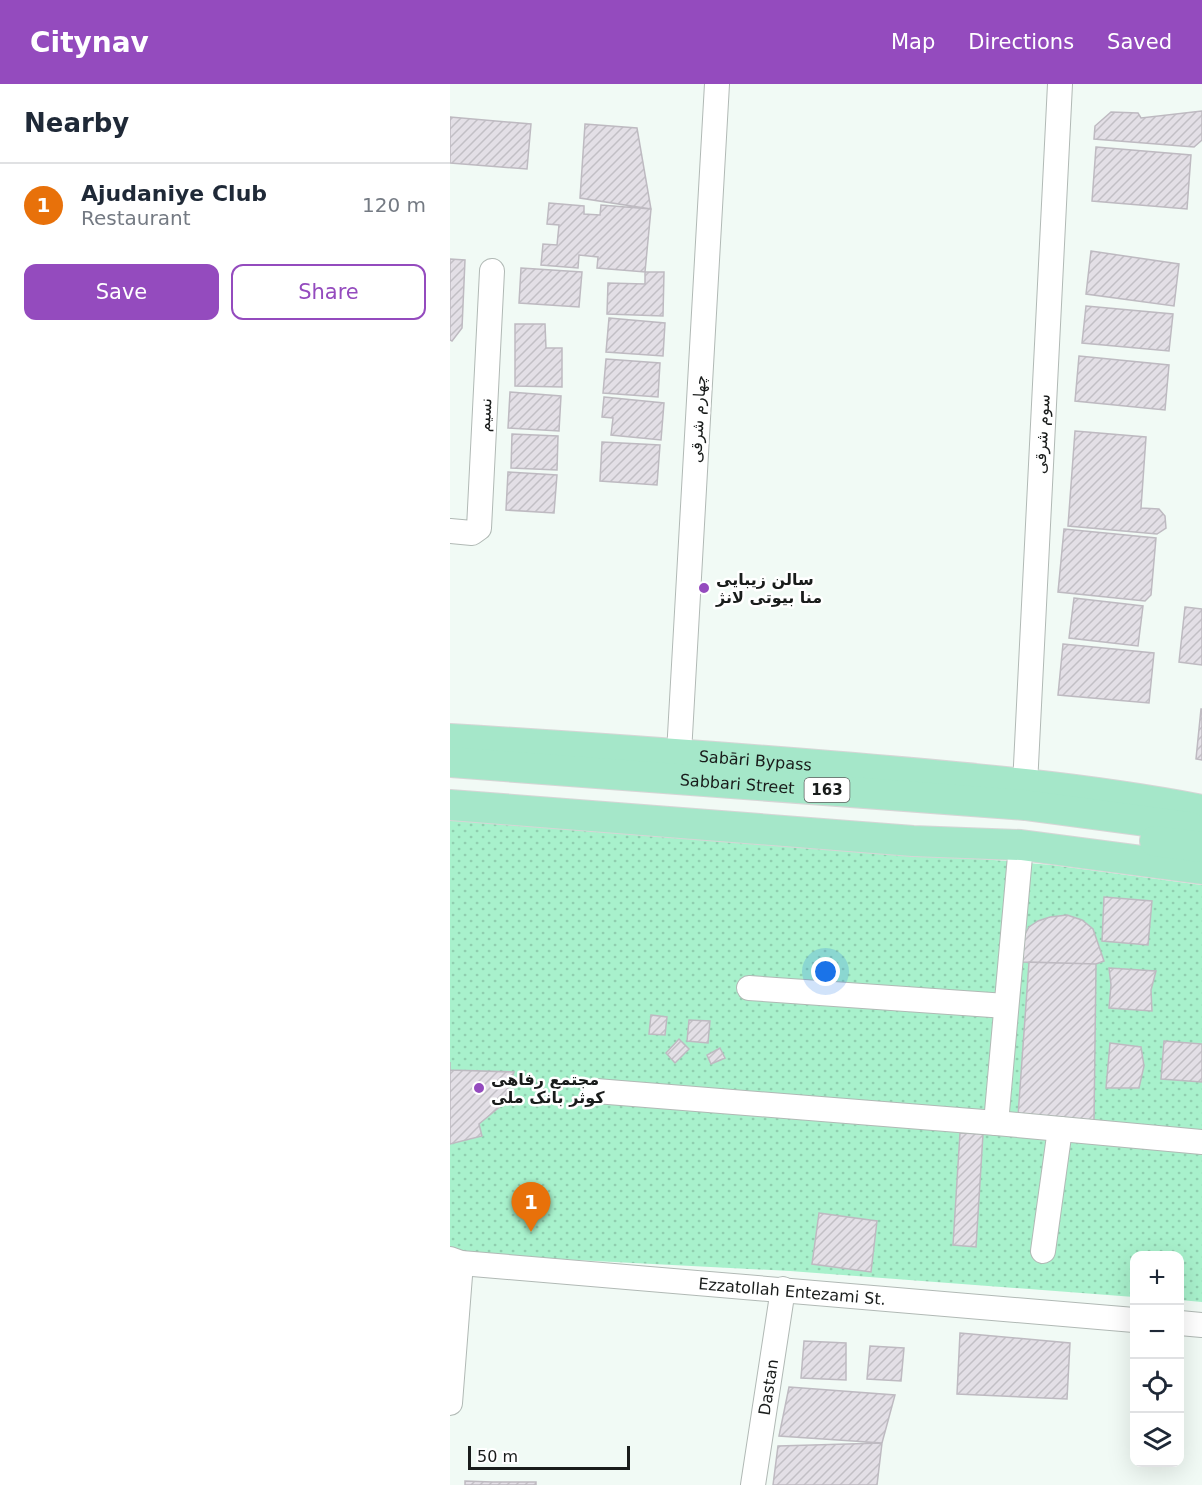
<!DOCTYPE html>
<html lang="en">
<head>
<meta charset="utf-8">
<style>
  body { margin:0; font-family:"DejaVu Sans","Noto Sans Arabic",sans-serif; background:#f2f2f3; color:#1f2937 }
  .controls { position:absolute; right:18px; bottom:18px; display:grid; overflow:hidden; border-radius:12px; box-shadow:0 6px 24px #0002 }
  .controls button { width:54px; height:54px; display:grid; place-items:center; padding:0; border:0; border-bottom:2px solid #e0e1e3; background:#fff; color:#1f2937; font:30px sans-serif }
  .scale { position:absolute; left:18px; bottom:15px; width:162px; box-sizing:border-box; padding-left:6px; border:3px solid #191c1b; border-top:0; font-size:16px; line-height:21px; white-space:nowrap; color:#191c1b; -webkit-text-stroke:4px #fff; paint-order:stroke }
  .you { position:absolute; left:376px; top:888px; width:21px; height:21px; margin:-15px; border:4px solid #fff; border-radius:50%; background:#1a73e8; box-shadow:0 0 0 9px #1a73e833 }
  .badge { display:grid; place-items:center; width:39px; height:39px; border-radius:50%; background:#944bbe; color:#fff; font-size:20px; font-weight:700 }
  .pin { position:absolute; translate:-50% -50px; filter:drop-shadow(0 2px 3px #0008) }
  .pin::after { content:''; position:absolute; top:32px; width:21px; height:18px; background:inherit; clip-path:polygon(0 0,100% 0,50% 100%) }
  .list { margin:0; padding:0; list-style:none }
  h2 { display:flex; justify-content:space-between; align-items:center; height:78px; margin:0; padding:0 24px; font-size:26px }
  h2 small { font-size:20px; font-weight:400; color:#747a83 }
  .list li { display:grid; grid-template-columns:39px 1fr auto; gap:18px; align-items:center; box-sizing:border-box; height:84px; padding:0 24px; border-top:2px solid #e0e1e3 }
  .list b { display:block; font-size:22px; white-space:nowrap }
  .list p { margin:0; font-size:20px; white-space:nowrap; color:#747a83 }
  .list em { font-size:20px; font-style:normal; color:#747a83 }
  .actions { display:flex; gap:12px; padding:18px 24px }
  .actions a { flex:1; padding:14px 0; border:2px solid #944bbe; border-radius:12px; text-align:center; font-size:21px; color:#944bbe }
  .actions .main { background:#944bbe; color:#fff }
  .icon { flex:none; width:33px; height:33px; fill:none; stroke:currentColor; stroke-width:2; stroke-linecap:round; stroke-linejoin:round }
  .map { position:relative; flex:none; width:752px; height:1401px; overflow:hidden }
  header { display:flex; align-items:center; gap:36px; box-sizing:border-box; height:84px; padding:0 30px; background:#944bbe; color:#fff }
  header strong { font-size:28px }
  nav { display:flex; gap:33px; margin-inline-start:auto; font-size:21px }
  main { display:flex }
  aside { flex:1; background:#fff }
  .map>svg:first-child { display:block }
  .garden { fill:url(#garden-dots) }
  .building { fill:url(#building-hatch); stroke:#bebac1; stroke-width:1.5 }
  .lines { fill:none; stroke-linecap:round; stroke-linejoin:round }
  .minor-casing { stroke:#b1b9b5; stroke-width:26 }
  .major-casing { stroke:#d6d6d6; stroke-width:32 }
  .minor { stroke:#fff; stroke-width:24 }
  .major { stroke:#a5e7c9; stroke-width:30 }
  .poi-dot { fill:#944bbe; stroke:#fff; stroke-width:2 }
  .labels { text-anchor:middle; dominant-baseline:central; stroke-width:5; stroke-linejoin:round; paint-order:stroke }
  .shield { fill:#fff; stroke:#5e605f; stroke-width:1.5 }
  .shield-label { font-size:15px; font-weight:bold; fill:#191c1b }
  .street-label { font-size:16px; fill:#191c1b; stroke:#fff }
  .poi-label { font-size:16px; font-weight:bold; fill:#191c1b; stroke:#fff; text-anchor:start }
</style>
</head>
<body>
<header>
<strong>Citynav</strong>
<nav><a>Map</a><a>Directions</a><a>Saved</a></nav>
</header>
<main>
<aside>
<h2>Nearby<small></small></h2>
<ul class="list">
<li><span class="badge" style="background:#e8710a">1</span><div><b>Ajudaniye Club</b><p>Restaurant</p></div><em>120 m</em></li>
</ul>
<div class="actions"><a class="main">Save</a><a>Share</a></div>
</aside>
<div class="map">
<svg width="752" height="1401" viewBox="0 0 752 1401">
  <defs>
    <pattern id="garden-dots" width="8" height="8" patternUnits="userSpaceOnUse" patternTransform="scale(1.5)"><rect width="8" height="8" fill="#a8f1cc"/><path d="M2 2h.1M6 6h.1" fill="none" stroke="#90ceaf" stroke-width="1.8" stroke-linecap="round"/></pattern>
    <pattern id="building-hatch" width="6" height="6" patternUnits="userSpaceOnUse" patternTransform="scale(1.5)"><rect width="6" height="6" fill="#e3dfe6"/><path d="M-1 1l2-2M0 6l6-6M5 7l2-2" fill="none" stroke="#c2bfc5"/></pattern>
  </defs>
  <rect width="100%" height="100%" fill="#f1faf5"/>
  <!-- garden -->
  <path class="garden" d="M 0,732 L 410,760 L 532,775 L 602,781 L 752,801 L 752,1218 L 730,1216 L 730,1172 L 684,1172 L 684,1213 L 340,1187 L 11,1170 L 0,1167 Z"/>
  <!-- building -->
  <path class="building" d="M 752,27 L 752,56 L 744,63 L 644,55 L 645,42 L 661,28 L 688,29 L 691,34 Z
    M 0,33 L 81,40 L 77,85 L 0,79 Z
    M 135,40 L 187,44 L 201,125 L 130,114 Z
    M 646,63 L 741,71 L 737,125 L 642,117 Z
    M 99,119 L 134,122 L 134,130 L 150,131 L 151,121 L 201,125 L 195,188 L 147,184 L 148,173 L 129,171 L 128,184 L 91,181 L 93,160 L 107,161 L 109,141 L 97,140 Z
    M 641,167 L 729,180 L 724,222 L 636,210 Z
    M 0,175 L 15,176 L 12,244 L 2,257 L 0,256 Z
    M 71,184 L 132,188 L 129,223 L 69,219 Z
    M 195,188 L 214,188 L 213,232 L 157,230 L 158,199 L 195,200 Z
    M 636,222 L 723,230 L 719,267 L 632,259 Z
    M 159,234 L 215,239 L 213,272 L 156,268 Z
    M 65,240 L 95,240 L 96,264 L 112,264 L 112,303 L 65,302 Z
    M 629,272 L 719,281 L 715,326 L 625,317 Z
    M 156,275 L 210,279 L 208,313 L 153,309 Z
    M 60,308 L 111,312 L 109,347 L 58,344 Z
    M 154,313 L 214,319 L 211,356 L 161,351 L 163,334 L 152,333 Z
    M 625,347 L 696,353 L 691,424 L 709,425 L 715,432 L 716,444 L 707,450 L 618,442 Z
    M 62,350 L 108,352 L 107,386 L 61,384 Z
    M 152,358 L 210,361 L 207,401 L 150,397 Z
    M 58,388 L 107,391 L 104,429 L 56,426 Z
    M 614,445 L 706,454 L 701,511 L 695,517 L 608,508 Z
    M 624,514 L 693,522 L 688,562 L 619,554 Z
    M 735,523 L 752,525 L 752,581 L 729,578 Z
    M 613,560 L 704,569 L 699,619 L 608,611 Z
    M 751,625 L 752,625 L 752,676 L 746,675 Z
    M 654,813 L 702,817 L 698,861 L 652,857 Z
    M 617,831 L 632,836 L 643,845 L 654,877 L 646,880 L 572,878 L 573,854 L 579,843 L 588,837 L 600,833 Z
    M 579,878 L 646,880 L 644,1037 L 568,1032 Z
    M 659,884 L 706,887 L 701,906 L 702,927 L 659,924 L 661,901 Z
    M 201,931 L 217,933 L 215,951 L 199,950 Z
    M 239,936 L 260,937 L 258,959 L 237,957 Z
    M 229,955 L 239,965 L 225,979 L 216,969 Z
    M 714,957 L 752,960 L 752,998 L 711,995 Z
    M 660,959 L 691,963 L 694,982 L 689,1004 L 656,1004 Z
    M 270,964 L 275,974 L 261,980 L 257,971 Z
    M 0,978 L 0,986 L 64,988 L 53,1020 L 29,1040 L 32,1052 L 0,1060 Z
    M 510,1049 L 533,1050 L 526,1163 L 503,1161 Z
    M 369,1129 L 427,1137 L 421,1188 L 362,1180 Z
    M 510,1249 L 620,1259 L 617,1315 L 507,1310 Z
    M 354,1257 L 396,1259 L 396,1296 L 351,1294 Z
    M 420,1262 L 454,1264 L 451,1297 L 417,1295 Z
    M 339,1303 L 445,1311 L 432,1359 L 329,1352 Z
    M 432,1359 L 427,1401 L 323,1401 L 328,1362 Z
    M 15,1397 L 42,1398 L 86,1398 L 86,1401 L 15,1401 Z"/>
  <g class="lines">
    <!-- minor casing -->
    <g class="minor-casing">
      <g id="minor">
        <path d="M 0,447 L 22,449 L 29,444 L 42,187"/>
        <path d="M 229,669 L 267,0"/>
        <path d="M 575,701 L 610,0"/>
        <path d="M 299,904 L 556,922"/>
        <path d="M 146,1007 L 546,1039 L 571,761"/>
        <path d="M 546,1039 L 752,1058"/>
        <path d="M 593,1167 L 610,1045"/>
        <path id="s1" d="M 0,1175 L 11,1179 L 684,1236"/>
        <path d="M 730,1239 L 752,1241"/>
        <path d="M 0,1319 L 11,1179"/>
        <path id="s2" d="M 303,1401 L 333,1205"/>
      </g>
    </g>
    <!-- major casing -->
    <g class="major-casing">
      <g id="major">
        <path id="s3" d="M 0,655 C 135,663 270,673 404,684 C 521,694 637,704 752,726"/>
        <path id="s4" d="M 0,678 L 575,721 L 740,743"/>
        <path d="M 0,721 L 463,757 L 571,761 L 752,785"/>
        <path d="M 705,757 L 752,763"/>
      </g>
    </g>
    <!-- minor -->
    <use href="#minor" class="minor"/>
    <!-- major -->
    <use href="#major" class="major"/>
  </g>
  <!-- markers -->
  <g class="poi-dot">
    <circle cx="254" cy="504" r="6"/>
    <circle cx="29" cy="1004" r="6"/>
  </g>
  <g class="labels">
    <!-- shield labels -->
    <rect class="shield" x="354.5" y="694" width="45" height="24" rx="4.5"/>
    <g class="shield-label">
      <text x="377" y="706">163</text>
    </g>
    <!-- street labels -->
    <g class="street-label">
      <text transform="translate(35 331) rotate(-87)">نسیم</text>
      <text transform="translate(248 335) rotate(-87)">چهارم شرقی</text>
      <text transform="translate(592 350) rotate(-87)">سوم شرقی</text>
      <text stroke="none"><textPath href="#s3" startOffset="306">Sabāri Bypass</textPath></text>
      <text stroke="none"><textPath href="#s4" startOffset="288">Sabbari Street</textPath></text>
      <text stroke="none"><textPath href="#s1" startOffset="344">Ezzatollah Entezami St.</textPath></text>
      <text stroke="none"><textPath href="#s2" startOffset="99">Dastan</textPath></text>
    </g>
    <!-- poi labels -->
    <g class="poi-label">
      <text x="266" y="495">سالن زیبایی<tspan x="266" dy="18">منا بیوتی لانژ</tspan></text>
      <text x="41" y="995">مجتمع رفاهی<tspan x="41" dy="18">کوثر بانک ملی</tspan></text>
    </g>
  </g>
</svg>
<div class="controls">
<button>+</button>
<button>−</button>
<button><svg class="icon" aria-label="locate" viewBox="0 0 24 24"><circle cx="12" cy="12" r="6"/><path d="M12 2v4M12 18v4M2 12h4M18 12h4"/></svg></button>
<button><svg class="icon" aria-label="layers" viewBox="0 0 24 24"><path d="M12 4l9 5-9 5-9-5zM3 14l9 5 9-5"/></svg></button>
</div>
<div class="scale">50 m</div>
<div class="you"></div>
<div class="pin badge" style="left:81px;top:1148px;background:#e8710a">1</div>
</div>
</main>
</body>
</html>
